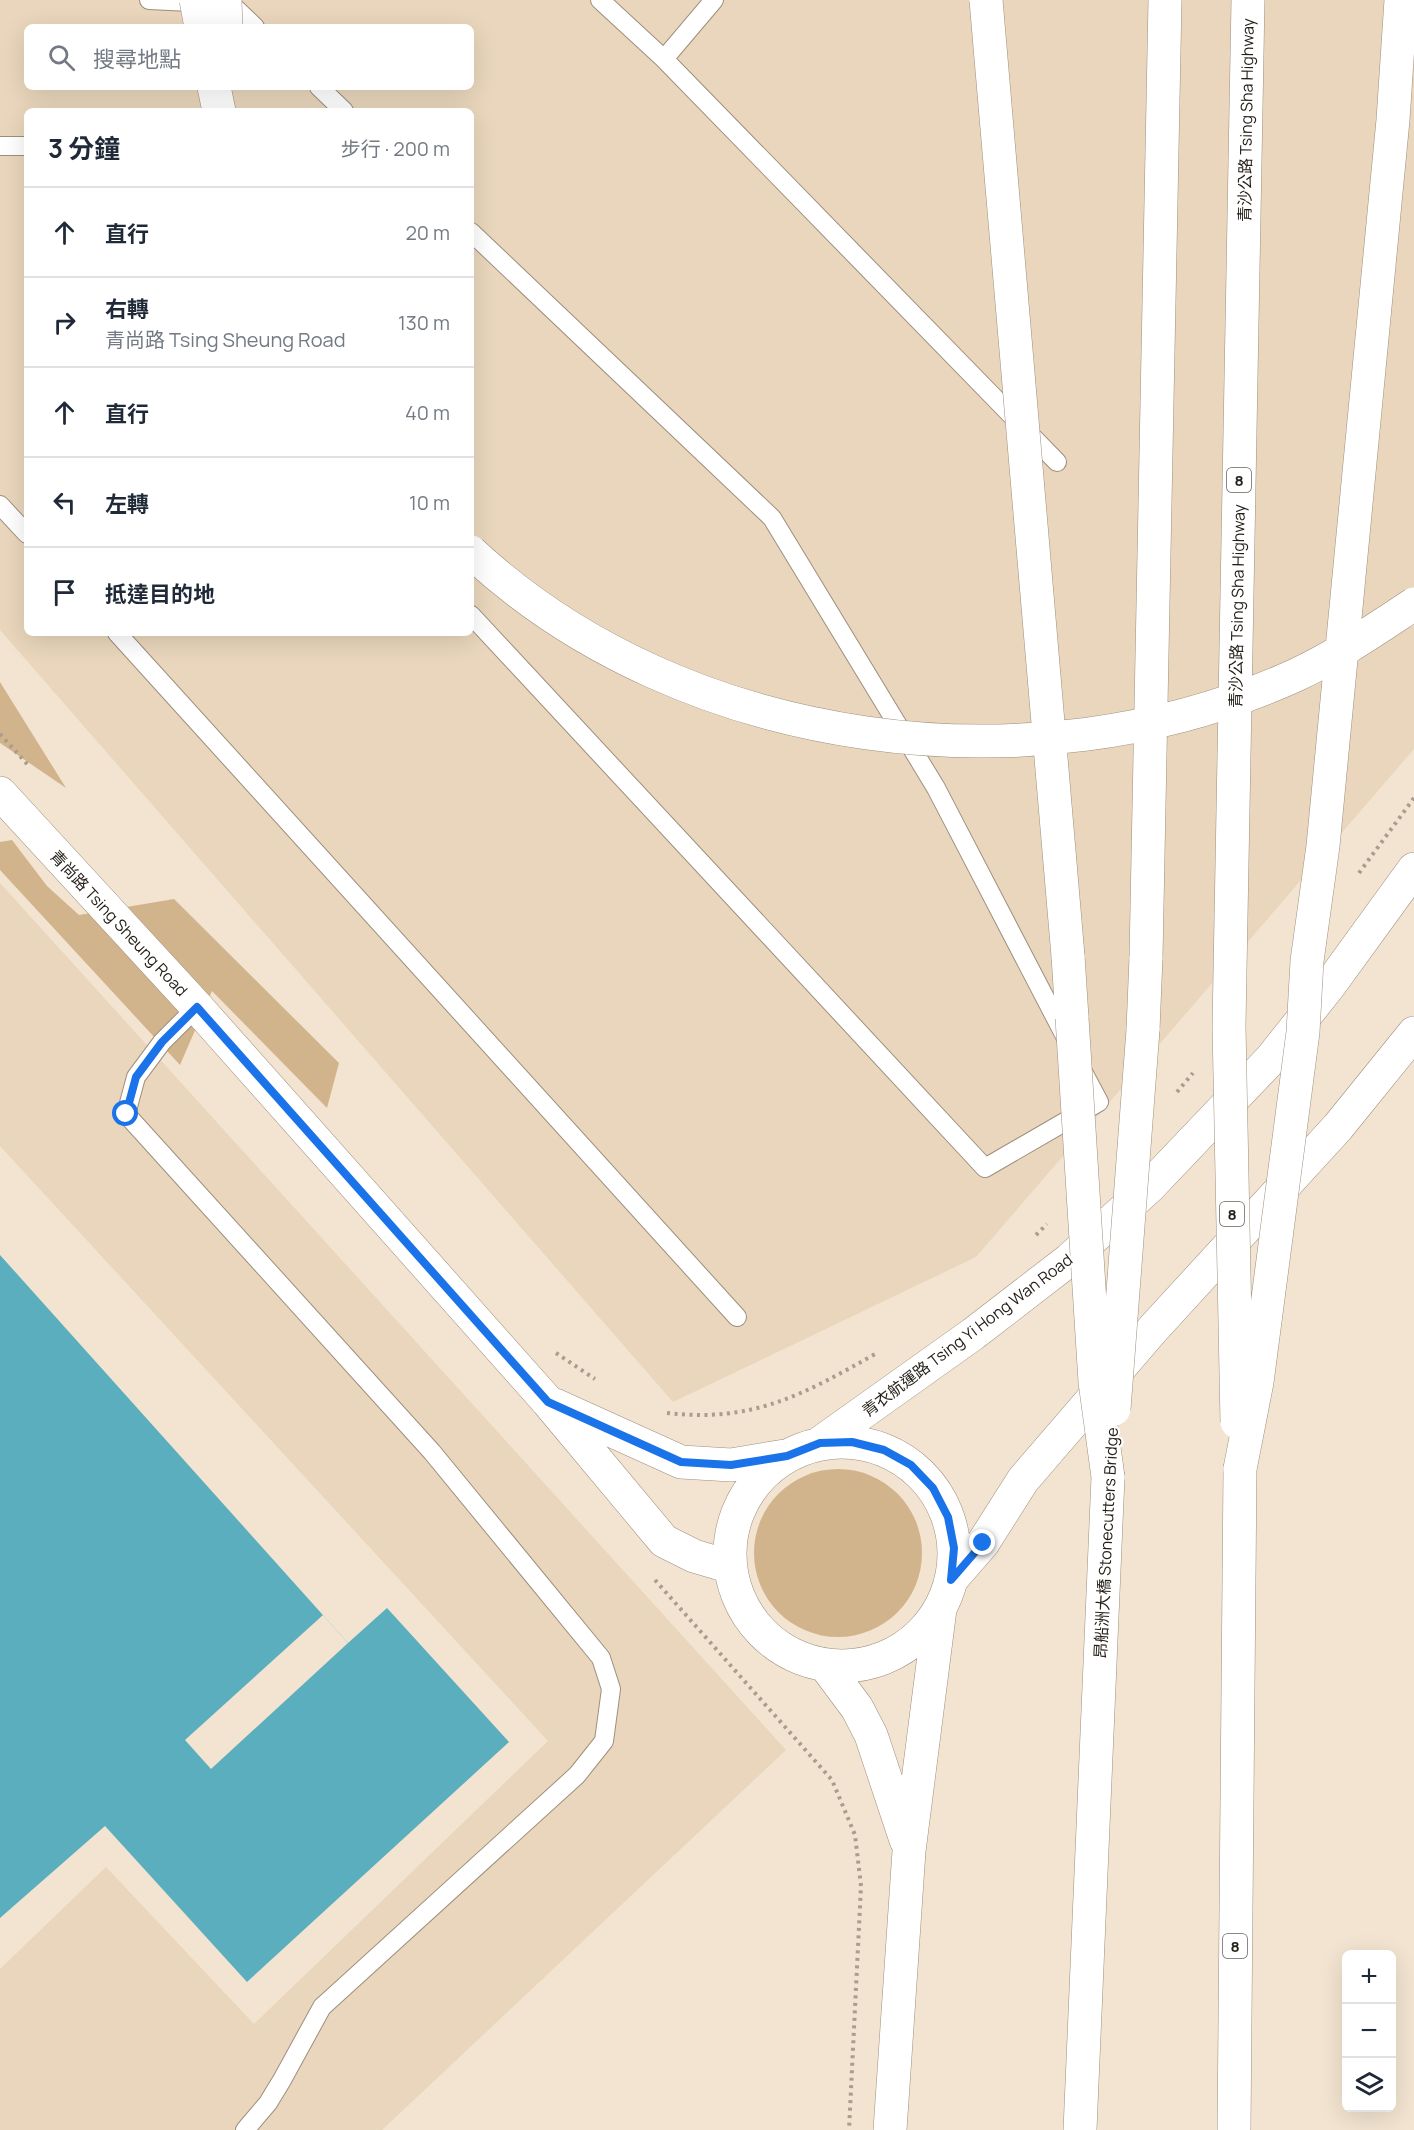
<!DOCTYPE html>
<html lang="zh-TW">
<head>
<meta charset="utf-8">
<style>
  body { margin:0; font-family:Manrope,"Noto Sans TC",sans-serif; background:#f6f6f7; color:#1f2937 }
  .controls { position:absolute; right:18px; bottom:18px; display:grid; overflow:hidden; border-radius:9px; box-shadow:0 6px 24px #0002 }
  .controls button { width:54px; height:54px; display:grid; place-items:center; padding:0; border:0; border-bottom:2px solid #e0e1e3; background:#fff; color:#1f2937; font:30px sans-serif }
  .stop { position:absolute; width:18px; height:18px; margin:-14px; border:4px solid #1a73e8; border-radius:50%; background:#fff }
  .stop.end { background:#1a73e8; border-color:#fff; box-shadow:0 2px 6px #0008 }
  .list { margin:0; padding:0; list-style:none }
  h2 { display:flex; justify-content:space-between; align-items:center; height:78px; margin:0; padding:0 24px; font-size:26px }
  h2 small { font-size:20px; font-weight:400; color:#747a83 }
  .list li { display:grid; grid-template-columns:39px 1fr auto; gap:18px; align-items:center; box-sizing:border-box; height:90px; padding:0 24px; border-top:2px solid #e0e1e3 }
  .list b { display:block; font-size:22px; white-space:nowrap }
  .list p { margin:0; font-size:20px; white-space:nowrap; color:#747a83 }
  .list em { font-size:20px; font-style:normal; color:#747a83 }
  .icon { flex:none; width:33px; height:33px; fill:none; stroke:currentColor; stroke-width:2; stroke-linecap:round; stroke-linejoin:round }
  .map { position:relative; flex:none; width:1414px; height:2130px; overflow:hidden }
  .search { position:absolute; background:#fff; box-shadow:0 6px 24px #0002; left:24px; top:24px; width:450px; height:66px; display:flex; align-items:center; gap:15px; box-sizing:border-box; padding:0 21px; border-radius:9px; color:#747a83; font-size:22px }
  .panel { position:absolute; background:#fff; box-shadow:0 6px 24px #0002; left:24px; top:108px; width:450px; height:528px; border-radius:9px }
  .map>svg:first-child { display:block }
  .built { fill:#e9d6bc; fill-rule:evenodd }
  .green { fill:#d1b48c }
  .water { fill:#5aaebd }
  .pier { fill:#f2e4d0 }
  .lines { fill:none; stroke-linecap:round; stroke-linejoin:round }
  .lane-casing { stroke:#9d8f7d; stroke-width:20 }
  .street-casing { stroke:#9d8f7d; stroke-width:34 }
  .highway-casing { stroke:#9d8f7d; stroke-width:34 }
  .path { stroke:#a89d8e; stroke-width:4; stroke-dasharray:3 4.5; stroke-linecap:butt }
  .lane { stroke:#fff; stroke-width:18 }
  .street { stroke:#fff; stroke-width:33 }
  .highway { stroke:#fff; stroke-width:33 }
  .highway-bridge-casing { stroke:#9d8f7d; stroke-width:34; stroke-linecap:butt }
  .highway-bridge { stroke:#fff; stroke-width:33 }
  .route { stroke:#1a73e8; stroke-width:8 }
  .labels { text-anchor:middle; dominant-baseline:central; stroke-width:4.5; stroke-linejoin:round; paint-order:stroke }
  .shield { fill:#fff; stroke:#65625d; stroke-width:1.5 }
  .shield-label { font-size:15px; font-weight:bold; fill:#231e17 }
  .street-label { font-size:16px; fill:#231e17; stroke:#fff }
</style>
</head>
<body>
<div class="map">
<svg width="1414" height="2130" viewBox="0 0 1414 2130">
  <rect width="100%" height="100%" fill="#f2e4d0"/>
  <!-- built -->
  <path class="built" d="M 0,0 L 1414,0 L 1414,749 L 976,1257 L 673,1402 L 0,630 ZM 27,27 L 471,27 L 471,87 L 27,87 ZM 27,111 L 471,111 L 471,633 L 27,633 Z
    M 0,883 L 786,1750 L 382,2130 L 0,2130 L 0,1969 L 106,1867 L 254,2024 L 548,1741 L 0,1146 Z"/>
  <!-- green -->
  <path class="green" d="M 0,682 L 66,788 L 0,743 Z
    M 12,840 L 47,886 L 79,915 L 174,899 L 339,1063 L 327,1108 L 212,991 L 180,1065 L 0,870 L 0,842 Z
    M754 1553a84 84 0 1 1 168 0a84 84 0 1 1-168 0Z"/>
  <!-- water -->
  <path class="water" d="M 0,1255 L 348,1643 L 387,1608 L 509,1742 L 247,1982 L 105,1826 L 0,1918 Z"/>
  <!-- pier -->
  <path class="pier" d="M 323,1615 L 348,1643 L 211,1769 L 185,1740 Z"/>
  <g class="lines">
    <!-- lane casing -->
    <g class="lane-casing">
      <path id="lane" d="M 149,0 L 231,4 L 255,27
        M 600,0 L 664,59 L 1057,462
        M 664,59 L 714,0
        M 319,87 L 344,111
        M 0,146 L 27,146
        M 471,232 L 772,518 L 936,788 L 1067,1040
        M 0,505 L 27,534
        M 471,615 L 985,1168 L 1099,1102 L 1082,1070
        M 117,633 L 737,1317
        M 197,1007 L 162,1042 L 136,1077 L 126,1114 L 432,1452 L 601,1658 L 611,1689 L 604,1741 L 577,1775 L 322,2007 L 282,2080 L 268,2103 L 245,2130"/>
    </g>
    <!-- street casing -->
    <g class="street-casing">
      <path id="street" d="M 0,793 L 197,1007 L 548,1402 L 664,1541 L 694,1556 L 731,1567
        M 555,1405 L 681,1462 L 731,1465 L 785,1456
        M730 1554a112 112 0 1 1 224 0a112 112 0 1 1-224 0Z
        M 820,1443 L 973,1334 L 1069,1260 L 1149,1187 L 1270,1060 L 1329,986 L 1414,869
        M 951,1580 L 983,1543 L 1023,1480 L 1153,1329 L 1338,1127 L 1414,1033
        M 825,1665 L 857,1708 L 871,1735 L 906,1840
        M 890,2130 L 909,1851 L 940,1609"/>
    </g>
    <!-- highway casing -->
    <g class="highway-casing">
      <path id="highway" d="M 214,87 L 219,111
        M 1068,956 L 1072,1018
        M 1143,1030 L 1146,957
        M 1080,2130 L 1108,1477
        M 1234,2130 L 1240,1469"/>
    </g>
    <!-- path -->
    <path class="path" d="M 0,734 L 28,765
      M 1359,873 L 1414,798
      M 1177,1092 L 1193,1073
      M 1036,1235 L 1047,1224
      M 556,1353 L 595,1379
      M 667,1413 C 754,1423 804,1394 877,1353
      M 655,1580 L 832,1780 L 855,1835 L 861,1886 L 849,2130"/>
    <!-- lane -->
    <use href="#lane" class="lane"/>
    <!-- street -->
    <use href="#street" class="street"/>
    <!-- highway -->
    <use href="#highway" class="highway"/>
    <!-- highway-bridge casing -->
    <g class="highway-bridge-casing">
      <path id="highway-bridge" d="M 196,0 L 201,27
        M 225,0 L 226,27
        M 986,0 L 1068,956
        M 471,552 C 684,750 1034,795 1296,675 C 1337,656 1376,629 1414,604
        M 1146,957 L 1165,0
        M 1072,1018 L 1095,1382 L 1108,1477
        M 1114,1409 L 1143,1030
        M 1237,1422 L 1229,1026 L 1248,0
        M 1240,1469 L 1257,1382 L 1303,1032 L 1307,961 L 1323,846 L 1393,120 L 1401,0"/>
    </g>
    <!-- highway-bridge -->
    <use href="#highway-bridge" class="highway-bridge"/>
  </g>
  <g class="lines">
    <!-- route -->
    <path class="route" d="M 126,1114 L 136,1077 L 162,1042 L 197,1007 L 548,1402 L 681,1462 L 731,1465 L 787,1456 L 820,1443 L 852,1442 L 884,1450 L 911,1465 L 933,1488 L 948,1517 L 954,1548 L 951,1580 L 983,1543"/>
  </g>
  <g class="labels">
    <!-- shield labels -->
    <g class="shield">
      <rect x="1227" y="468" width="24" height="24" rx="4.5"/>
      <rect x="1220" y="1202" width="24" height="24" rx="4.5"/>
      <rect x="1223" y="1934" width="24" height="24" rx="4.5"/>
    </g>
    <g class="shield-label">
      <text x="1239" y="480">8</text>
      <text x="1232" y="1214">8</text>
      <text x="1235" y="1946">8</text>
    </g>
    <!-- street labels -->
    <g class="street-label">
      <text transform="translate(1246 120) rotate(-89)">青沙公路 Tsing Sha Highway</text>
      <text transform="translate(1237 606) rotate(-89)">青沙公路 Tsing Sha Highway</text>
      <text transform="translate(119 923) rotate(47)">青尚路 Tsing Sheung Road</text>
      <text transform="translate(967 1335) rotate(-37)">青衣航運路 Tsing Yi Hong Wan Road</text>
      <text transform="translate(1106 1543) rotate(-87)">昂船洲大橋 Stonecutters Bridge</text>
    </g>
  </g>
</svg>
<div class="controls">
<button>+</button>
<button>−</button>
<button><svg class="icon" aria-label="layers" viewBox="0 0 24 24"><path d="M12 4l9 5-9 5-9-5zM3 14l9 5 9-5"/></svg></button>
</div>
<div class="stop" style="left:126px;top:1114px"></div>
<div class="stop end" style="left:983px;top:1543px"></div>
<div class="search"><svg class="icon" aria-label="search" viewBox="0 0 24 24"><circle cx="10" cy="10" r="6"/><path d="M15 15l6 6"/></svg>搜尋地點</div>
<section class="panel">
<h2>3 分鐘<small>步行 · 200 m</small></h2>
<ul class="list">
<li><svg class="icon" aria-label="ahead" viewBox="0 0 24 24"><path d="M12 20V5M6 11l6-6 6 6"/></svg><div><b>直行</b></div><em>20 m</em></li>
<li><svg class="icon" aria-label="right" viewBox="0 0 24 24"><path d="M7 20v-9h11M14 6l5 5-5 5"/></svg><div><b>右轉</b><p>青尚路 Tsing Sheung Road</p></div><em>130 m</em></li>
<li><svg class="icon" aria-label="ahead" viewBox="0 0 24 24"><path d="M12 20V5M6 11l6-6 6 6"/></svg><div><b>直行</b></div><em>40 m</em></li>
<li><svg class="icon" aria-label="left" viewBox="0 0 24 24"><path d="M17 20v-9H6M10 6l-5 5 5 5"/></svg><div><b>左轉</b></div><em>10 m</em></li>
<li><svg class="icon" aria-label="arrive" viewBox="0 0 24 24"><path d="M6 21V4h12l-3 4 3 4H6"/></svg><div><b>抵達目的地</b></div></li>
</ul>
</section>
</div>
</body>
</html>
